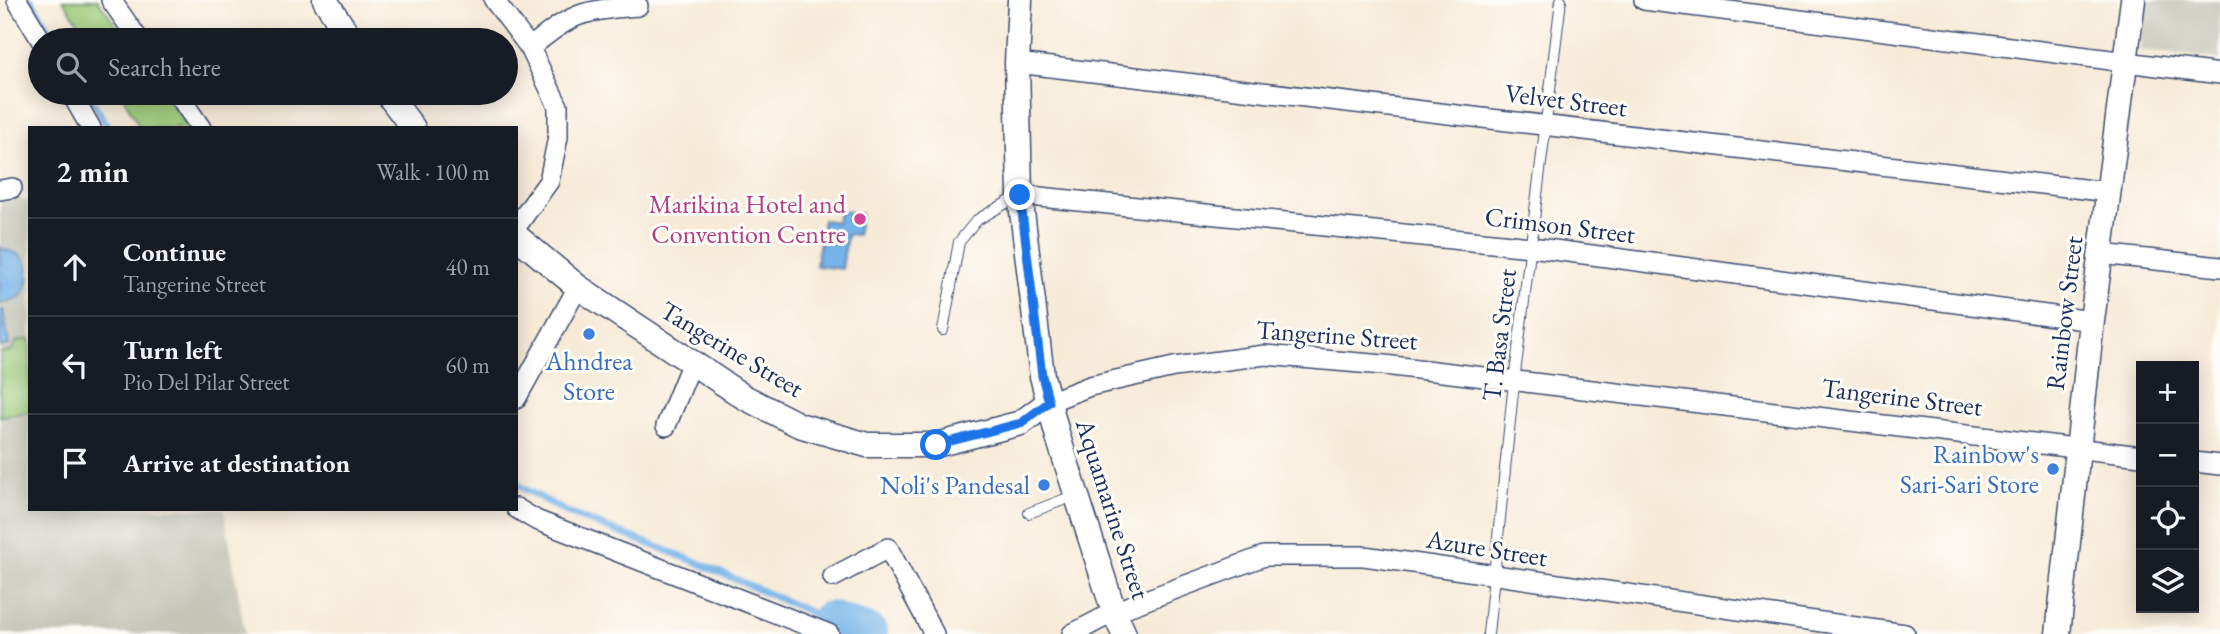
<!DOCTYPE html>
<html lang="en">
<head>
<meta charset="utf-8">
<style>
  body { margin:0; font-family:"EB Garamond",serif; background:#242831; color:#f1f3f6 }
  .controls { position:absolute; right:21px; bottom:21px; display:grid; overflow:hidden; border-radius:0px; box-shadow:0 4px 18px #0003 }
  .controls button { width:63px; height:63px; display:grid; place-items:center; padding:0; border:0; border-bottom:2px solid #363941; background:#171b24; color:#f1f3f6; font:35px sans-serif }
  .stop { position:absolute; width:21px; height:21px; margin:-16px; border:5px solid #1a73e8; border-radius:50%; background:#fff }
  .stop.end { background:#1a73e8; border-color:#fff; box-shadow:0 2px 7px #0008 }
  .list { margin:0; padding:0; list-style:none }
  h2 { display:flex; justify-content:space-between; align-items:center; height:91px; margin:0; padding:0 28px; font-size:30px }
  h2 small { font-size:23px; font-weight:400; color:#9ea1a6 }
  .list li { display:grid; grid-template-columns:46px 1fr auto; gap:21px; align-items:center; box-sizing:border-box; height:98px; padding:0 28px; border-top:2px solid #363941 }
  .list b { display:block; font-size:26px; white-space:nowrap }
  .list p { margin:0; font-size:23px; white-space:nowrap; color:#9ea1a6 }
  .list em { font-size:23px; font-style:normal; color:#9ea1a6 }
  .icon { flex:none; width:38px; height:38px; fill:none; stroke:currentColor; stroke-width:2; stroke-linecap:round; stroke-linejoin:round }
  .map { position:relative; flex:none; width:2220px; height:634px; overflow:hidden }
  .search { position:absolute; background:#171b24; box-shadow:0 4px 18px #0003; left:28px; top:28px; width:490px; height:77px; display:flex; align-items:center; gap:18px; box-sizing:border-box; padding:0 24px; border-radius:38px; color:#9ea1a6; font-size:26px }
  .panel { position:absolute; background:#171b24; box-shadow:0 4px 18px #0003; left:28px; top:126px; width:490px; height:385px; border-radius:0px }
  .map>svg:first-child { display:block }
  .industrial { fill:#c5c5b8 }
  .green { fill:#9ccb79; stroke:#5c7d6c; stroke-width:2 }
  .water { fill:#74b3e8; stroke:#4871a3; stroke-width:2 }
  .lines { fill:none; stroke-linecap:round; stroke-linejoin:round }
  .stream { stroke:#74b3e8; stroke-width:7 }
  .river { stroke:#74b3e8; stroke-width:40 }
  .service-casing { stroke:#3c4b70; stroke-width:12 }
  .minor-casing { stroke:#3c4b70; stroke-width:22 }
  .tertiary-casing { stroke:#3c4b70; stroke-width:27 }
  .service { stroke:#fff; stroke-width:10 }
  .minor { stroke:#fff; stroke-width:19 }
  .tertiary { stroke:#fff; stroke-width:24 }
  .route { stroke:#1a73e8; stroke-width:9 }
  .hotel-dot { fill:#d1479c; stroke:#fdfcf7; stroke-width:2.5 }
  .shop-dot { fill:#3f7fe0; stroke:#fdfcf7; stroke-width:2.5 }
  .labels { text-anchor:middle; dominant-baseline:central; stroke-width:6; stroke-linejoin:round; paint-order:stroke }
  .street-label { font-size:26px; fill:#1b2f5e; stroke:#fdfcf7 }
  .hotel-label { font-size:26px; fill:#b23c85; stroke:#fdfcf7; text-anchor:end }
  .shop-label { font-size:26px; fill:#366cbe; stroke:#fdfcf7; text-anchor:end }
</style>
</head>
<body>
<div class="map">
<svg width="2220" height="634" viewBox="0 0 2220 634">
  <rect width="100%" height="100%" fill="#fdfcf7"/>
  <filter id="ink" filterUnits="userSpaceOnUse"><feTurbulence type="fractalNoise" baseFrequency=".0143" numOctaves="2"/><feDisplacementMap in="SourceGraphic" scale="14" xChannelSelector="R" yChannelSelector="G"/><feConvolveMatrix kernelMatrix="1 2 1 2 8 2 1 2 1" color-interpolation-filters="sRGB"/></filter>
  <filter id="wash" filterUnits="userSpaceOnUse"><feTurbulence type="fractalNoise" baseFrequency=".00686" numOctaves="4" result="noise"/><feDisplacementMap in="SourceGraphic" scale="28" xChannelSelector="R" yChannelSelector="G"/><feGaussianBlur stdDeviation="1.57" result="paint"/><feColorMatrix in="noise" values="0 0 0 0 0 0 0 0 0 0 0 0 0 0 0 0 0 1.4 0 .05"/><feComposite in="paint" operator="in"/></filter>
  <g filter="url(#wash)">
    <rect width="100%" height="100%" fill="#f7ebd8"/>
    <!-- industrial -->
    <path class="industrial" d="M 2146,0 L 2220,0 L 2220,59 L 2140,50 Z
      M 15,197 L 30,203 L 30,509 L 224,509 L 245,634 L 0,634 L 0,199 Z"/>
    <!-- green -->
    <path class="green" d="M 63,0 L 98,0 L 127,40 L 90,40 Z
      M 121,93 L 164,93 L 189,128 L 140,128 Z
      M 30,339 L 30,412 L 0,416 L 0,353 L 11,351 L 17,341 Z"/>
    <!-- water -->
    <path class="water" d="M 839,210 L 861,214 L 857,235 L 847,234 L 842,269 L 816,266 L 823,220 L 837,222 Z
      M 0,248 L 21,255 C 32,270 32,284 19,298 L 0,304 Z
      M 3,310 L 9,345 L 0,347 L 0,311 Z"/>
    <g class="lines">
      <!-- stream -->
      <path class="stream" d="M 31,0 L 56,40
        M 87,93 L 109,128
        M 516,484 L 568,513 L 694,561 L 830,621"/>
      <!-- river -->
      <path class="river" d="M 830,621 L 868,634"/>
    </g>
  </g>
  <g filter="url(#ink)">
    <g class="lines">
      <!-- service casing -->
      <g class="service-casing">
        <path id="service" d="M 943,330 L 959,242 L 977,220 L 1020,195
          M 1029,513 L 1076,495
          M 1488,634 L 1514,382 L 1561,0"/>
      </g>
      <!-- minor casing -->
      <g class="minor-casing">
        <path id="minor" d="M 17,0 L 41,40
          M 111,0 L 139,40
          M 494,0 L 530,48 L 558,106 L 558,137 L 549,181 L 516,227
          M 1644,0 L 2220,74
          M 530,48 C 574,11 583,11 638,6
          M 1017,63 L 2109,192
          M 71,93 L 91,128
          M 177,93 L 201,128
          M 0,190 L 12,188
          M 1020,195 L 1531,247 L 2092,321
          M 2101,254 L 2220,267
          M 516,399 L 578,287
          M 1049,402 L 1090,386 L 1174,367 L 1265,355 L 1384,365 L 2141,456
          M 666,426 L 692,362
          M 2194,462 L 2220,465
          M 516,508 L 536,520 L 829,634
          M 833,577 L 888,548 L 934,634
          M 1072,634 L 1114,612 L 1264,556 L 1364,556 L 1905,634"/>
      </g>
      <!-- tertiary casing -->
      <g class="tertiary-casing">
        <path id="tertiary" d="M 325,0 L 351,40
          M 1020,0 L 1017,63 L 1020,195 L 1042,376 L 1058,437 L 1114,612 L 1124,634
          M 387,93 L 413,128
          M 516,236 L 578,287 L 744,397 L 799,425 L 867,445 L 936,445 L 1021,423 L 1049,402
          M 2058,634 L 2092,321 L 2133,0"/>
      </g>
      <!-- service -->
      <use href="#service" class="service"/>
      <!-- minor -->
      <use href="#minor" class="minor"/>
      <!-- tertiary -->
      <use href="#tertiary" class="tertiary"/>
    </g>
  </g>
  <g class="lines" filter="url(#ink)">
    <!-- route -->
    <path class="route" d="M 936,445 L 1021,423 L 1049,402 L 1042,376 L 1020,195"/>
  </g>
  <!-- markers -->
  <circle class="hotel-dot" cx="860" cy="219" r="7"/>
  <g class="shop-dot">
    <circle cx="589" cy="334" r="7"/>
    <circle cx="2053" cy="469" r="7"/>
    <circle cx="1044" cy="485" r="7"/>
  </g>
  <g class="labels">
    <!-- street labels -->
    <g class="street-label">
      <text transform="translate(1566 100) rotate(7)">Velvet Street</text>
      <text transform="translate(1560 225) rotate(7)">Crimson Street</text>
      <text transform="translate(2064 313) rotate(-83)">Rainbow Street</text>
      <text transform="translate(1337 335) rotate(4)">Tangerine Street</text>
      <text transform="translate(1499 335) rotate(-83)">T. Basa Street</text>
      <text transform="translate(732 349) rotate(31)">Tangerine Street</text>
      <text transform="translate(1902 397) rotate(7)">Tangerine Street</text>
      <text transform="translate(1113 509) rotate(72)">Aquamarine Street</text>
      <text transform="translate(1487 548) rotate(9)">Azure Street</text>
    </g>
    <!-- hotel labels -->
    <g class="hotel-label">
      <text x="846" y="204">Marikina Hotel and<tspan x="846" dy="30">Convention Centre</tspan></text>
    </g>
    <!-- shop labels -->
    <g class="shop-label">
      <text x="589" y="361" text-anchor="middle">Ahndrea<tspan x="589" dy="30">Store</tspan></text>
      <text x="2039" y="454">Rainbow's<tspan x="2039" dy="30">Sari-Sari Store</tspan></text>
      <text x="1030" y="485">Noli's Pandesal</text>
    </g>
  </g>
</svg>
<div class="controls">
<button>+</button>
<button>−</button>
<button><svg class="icon" aria-label="locate" viewBox="0 0 24 24"><circle cx="12" cy="12" r="6"/><path d="M12 2v4M12 18v4M2 12h4M18 12h4"/></svg></button>
<button><svg class="icon" aria-label="layers" viewBox="0 0 24 24"><path d="M12 4l9 5-9 5-9-5zM3 14l9 5 9-5"/></svg></button>
</div>
<div class="stop" style="left:936px;top:445px"></div>
<div class="stop end" style="left:1020px;top:195px"></div>
<div class="search"><svg class="icon" aria-label="search" viewBox="0 0 24 24"><circle cx="10" cy="10" r="6"/><path d="M15 15l6 6"/></svg>Search here</div>
<section class="panel">
<h2>2 min<small>Walk · 100 m</small></h2>
<ul class="list">
<li><svg class="icon" aria-label="ahead" viewBox="0 0 24 24"><path d="M12 20V5M6 11l6-6 6 6"/></svg><div><b>Continue</b><p>Tangerine Street</p></div><em>40 m</em></li>
<li><svg class="icon" aria-label="left" viewBox="0 0 24 24"><path d="M17 20v-9H6M10 6l-5 5 5 5"/></svg><div><b>Turn left</b><p>Pio Del Pilar Street</p></div><em>60 m</em></li>
<li><svg class="icon" aria-label="arrive" viewBox="0 0 24 24"><path d="M6 21V4h12l-3 4 3 4H6"/></svg><div><b>Arrive at destination</b></div></li>
</ul>
</section>
</div>
</body>
</html>
